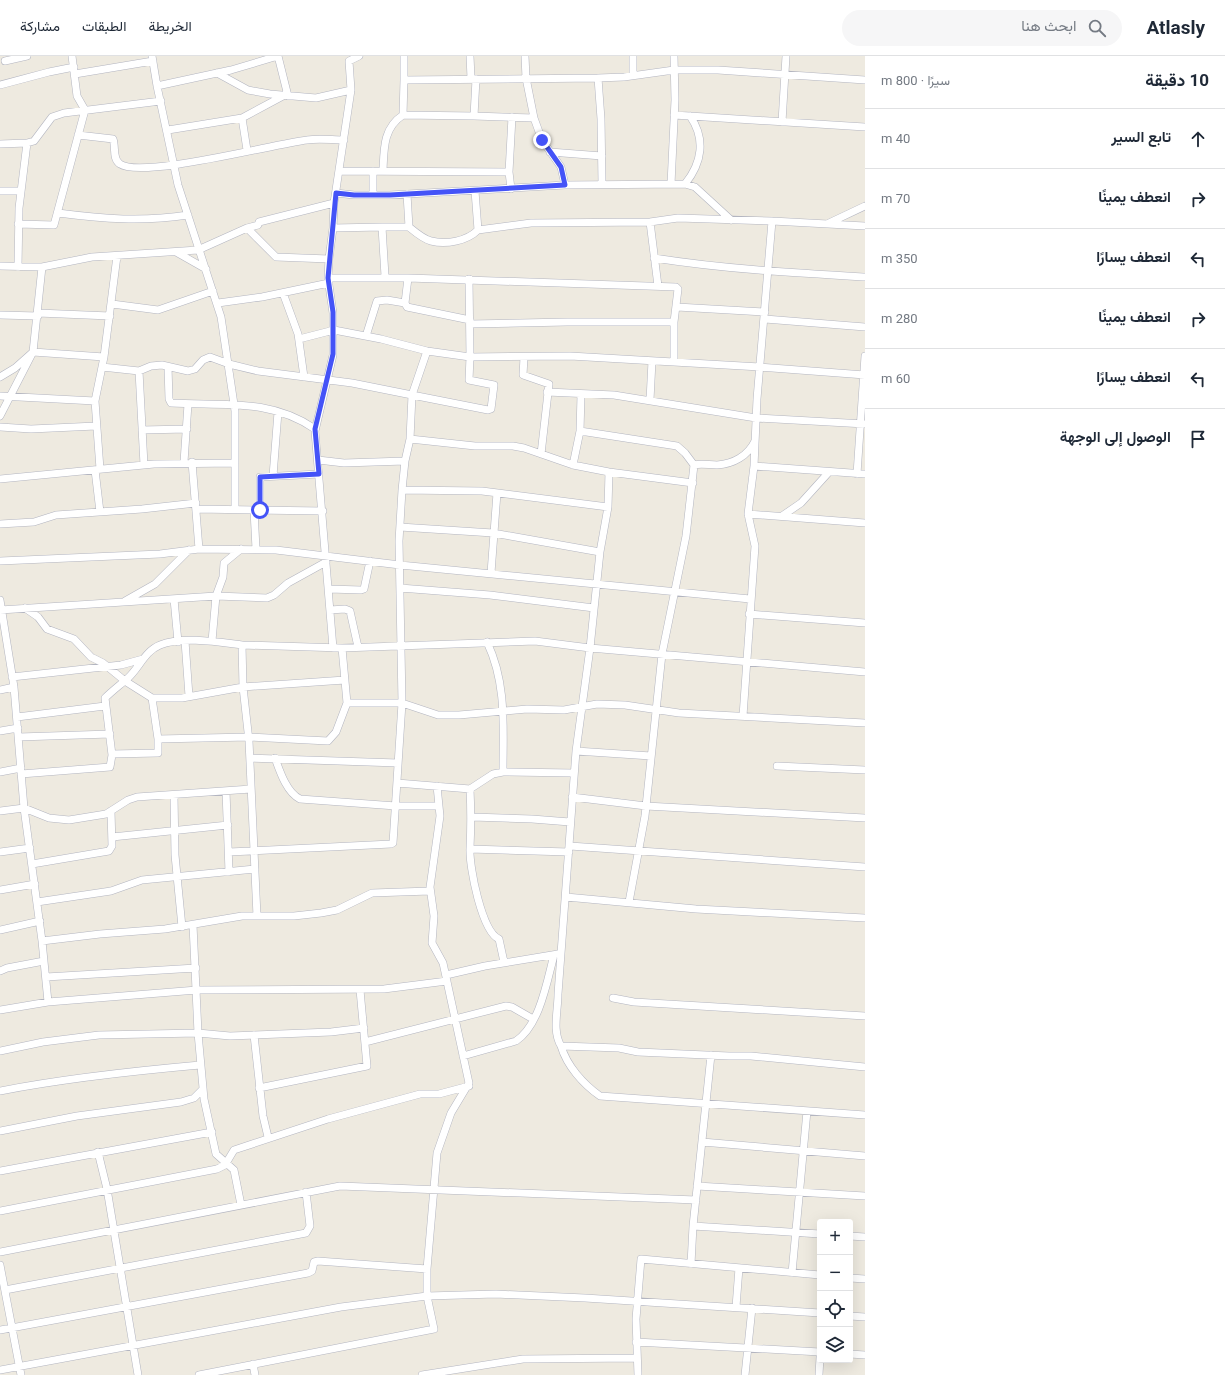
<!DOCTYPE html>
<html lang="ar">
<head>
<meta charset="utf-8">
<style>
  body { margin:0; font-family:Roboto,Vazirmatn,sans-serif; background:#f6f6f7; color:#1f2937; direction:rtl }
  .controls { position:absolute; right:12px; bottom:12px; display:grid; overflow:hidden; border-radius:4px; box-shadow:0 4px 16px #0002 }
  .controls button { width:36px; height:36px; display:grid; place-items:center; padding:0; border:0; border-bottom:1px solid #e0e1e3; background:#fff; color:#1f2937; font:20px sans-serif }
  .stop { position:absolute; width:12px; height:12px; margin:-9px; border:3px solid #4453f7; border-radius:50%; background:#fff }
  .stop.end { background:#4453f7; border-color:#fff; box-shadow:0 1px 4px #0008 }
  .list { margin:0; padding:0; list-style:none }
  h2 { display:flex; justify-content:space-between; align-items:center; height:52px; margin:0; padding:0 16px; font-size:17px }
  h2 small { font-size:13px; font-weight:400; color:#747a83 }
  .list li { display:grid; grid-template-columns:26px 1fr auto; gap:12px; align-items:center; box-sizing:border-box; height:60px; padding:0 16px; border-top:1px solid #e0e1e3 }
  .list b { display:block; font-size:15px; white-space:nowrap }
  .list em { font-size:13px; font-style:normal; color:#747a83 }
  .icon { flex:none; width:22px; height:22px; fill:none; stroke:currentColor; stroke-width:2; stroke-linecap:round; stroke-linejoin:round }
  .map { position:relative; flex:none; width:865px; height:1319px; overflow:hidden; direction:ltr }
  header { display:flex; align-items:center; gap:24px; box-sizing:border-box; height:56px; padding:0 20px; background:#fff; border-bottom:1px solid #e0e1e3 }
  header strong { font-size:19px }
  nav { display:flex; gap:22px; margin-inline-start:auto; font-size:14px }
  .search { width:280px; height:36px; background:#f6f6f7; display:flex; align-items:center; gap:10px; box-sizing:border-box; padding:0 14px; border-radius:22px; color:#747a83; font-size:15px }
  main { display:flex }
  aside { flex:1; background:#fff }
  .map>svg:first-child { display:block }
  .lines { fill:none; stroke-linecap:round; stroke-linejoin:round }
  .minor-casing { stroke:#b3b5c0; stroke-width:8 }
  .minor { stroke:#fff; stroke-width:7 }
  .route { stroke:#4453f7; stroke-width:5 }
</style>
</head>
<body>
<header>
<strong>Atlasly</strong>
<div class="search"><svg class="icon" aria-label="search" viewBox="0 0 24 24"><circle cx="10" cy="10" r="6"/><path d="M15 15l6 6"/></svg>ابحث هنا</div>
<nav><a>الخريطة</a><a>الطبقات</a><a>مشاركة</a></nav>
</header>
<main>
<aside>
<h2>10 دقيقة<small>سيرًا · 800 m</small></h2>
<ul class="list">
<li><svg class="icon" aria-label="ahead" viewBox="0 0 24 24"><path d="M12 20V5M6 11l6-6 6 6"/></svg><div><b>تابع السير</b></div><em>40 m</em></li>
<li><svg class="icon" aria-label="right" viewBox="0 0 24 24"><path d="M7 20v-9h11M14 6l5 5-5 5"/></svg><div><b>انعطف يمينًا</b></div><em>70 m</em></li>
<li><svg class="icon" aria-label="left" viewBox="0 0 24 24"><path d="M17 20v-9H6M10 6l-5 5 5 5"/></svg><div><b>انعطف يسارًا</b></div><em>350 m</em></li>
<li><svg class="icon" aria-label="right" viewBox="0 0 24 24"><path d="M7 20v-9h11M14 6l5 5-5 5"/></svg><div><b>انعطف يمينًا</b></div><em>280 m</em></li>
<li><svg class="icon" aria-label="left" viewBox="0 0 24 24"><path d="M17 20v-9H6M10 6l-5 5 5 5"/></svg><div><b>انعطف يسارًا</b></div><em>60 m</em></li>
<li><svg class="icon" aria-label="arrive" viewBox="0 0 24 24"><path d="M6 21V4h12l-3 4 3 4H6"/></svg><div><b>الوصول إلى الوجهة</b></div></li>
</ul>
</aside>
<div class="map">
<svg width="865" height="1319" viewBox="0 0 865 1319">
  <rect width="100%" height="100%" fill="#eeeae0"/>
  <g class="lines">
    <!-- minor casing -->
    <g class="minor-casing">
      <path id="minor" d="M 152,0 L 157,30 L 178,129 L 221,261 L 235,355 L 235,453
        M 278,0 L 288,40
        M 470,0 L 471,22
        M 525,0 L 526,22 L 534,62 L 542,84 L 561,111 L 565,129
        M 633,0 L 633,19
        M 5,5 L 27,0
        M 217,17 L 248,34 L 270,38 L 316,42 L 351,34
        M 75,18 L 153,5
        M 598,22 L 601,63 L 602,128
        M 404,24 L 404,0
        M 0,29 L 49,16 L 74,11
        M 157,30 L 231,14 L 278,0
        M 403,59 L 474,60 L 476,23
        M 674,59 L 865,71
        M 474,60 L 534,62
        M 242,62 L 247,94
        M 782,66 L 786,0
        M 168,74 L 242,62 L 283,40
        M 78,79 L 113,83 C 116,91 112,103 120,108 C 141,123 274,88 307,84 C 319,82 332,84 344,84
        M 0,88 L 27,87 L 34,85 L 52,61 L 64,57 L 161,45
        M 550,96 L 602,100
        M 339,115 L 509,116
        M 373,115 L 373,139
        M 383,115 C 384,93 383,72 403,59 L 404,24 L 598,22 L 624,21 L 674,14 L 718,14 L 865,24
        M 671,128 L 675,44 L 674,0
        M 685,128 C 702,107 706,83 690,60
        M 511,133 L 509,116 L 512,61
        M 0,135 L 21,135
        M 475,135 L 478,174 L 531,167 L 650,166 L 678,162 L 772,165 L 865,170
        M 336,137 L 354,139 L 390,139 L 565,129 L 685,128 L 695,131 L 731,164
        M 58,157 C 104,163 142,166 188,159
        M 650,166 L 658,230
        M 829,167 L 865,150
        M 18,168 L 54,169 L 85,54 L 77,40 L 72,0
        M 382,171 L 409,171 L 407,138
        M 409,171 C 415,176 423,183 431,185 C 446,189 467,185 478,174
        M 247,172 L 258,169 L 259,166 L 334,147
        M 333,172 L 382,171 L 385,220
        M 176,196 L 206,213
        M 654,202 C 724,213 795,217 865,221
        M 0,210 L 42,211 L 92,201 L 198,194 L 247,172 L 276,201 L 329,203
        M 18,211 L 19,152 L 27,87
        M 328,222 L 408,222 L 405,247 L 407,251 L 470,264
        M 408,222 L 676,231 L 678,233 L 674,266 L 674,306
        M 469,223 L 470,301 L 570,300 L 760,311 L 865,319
        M 283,237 L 298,278 L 304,321
        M 218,247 L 262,241 L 329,227
        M 112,248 L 158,254 L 213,235
        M 677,251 L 765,256
        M 38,257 L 110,260
        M 0,259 L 38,260
        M 765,263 L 865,271
        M 470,268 L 567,266 L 674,266
        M 366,280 L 377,245 L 387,244 L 405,247
        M 299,283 L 334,274 L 381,283 L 427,295
        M 427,295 L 470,301 L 469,324 L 494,329 L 491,353 L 488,354 L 412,339 Z
        M 524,301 L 523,319 L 549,328 L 541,398
        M 102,311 L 139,315 L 151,310 L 162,309 L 188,315 L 195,313 L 203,304 L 210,301 L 229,308 L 258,315 L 352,327 L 412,339 L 410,383 L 405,405 L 402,434 L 399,485 L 402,647 L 393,787 L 391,788 L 229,796
        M 168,311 L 169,343 L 171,347 C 222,350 270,342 315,373
        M 139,315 L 144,409
        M 0,321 L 15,312 L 33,296 L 104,301
        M 547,336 L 614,339 L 756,362 L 865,368
        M 0,340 L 95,345
        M 650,344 L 652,305
        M 0,360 L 33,296 L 42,211
        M 0,371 L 31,373 L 96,370
        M 142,374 L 187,373
        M 580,375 L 677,390 L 685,397 L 694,409
        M 410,383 L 475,390 L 513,390 L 524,392 L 573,409 L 609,416 L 693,427
        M 318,404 L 344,407 L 405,405
        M 184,406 L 188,348
        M 192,406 L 199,493
        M 573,409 L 580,375 L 581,339
        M 754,410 L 865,418
        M 100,413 L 95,345 L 104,301 L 117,200
        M 95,414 L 100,456
        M 609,416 L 608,451 L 600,496 L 590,592 L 576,695 L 558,938 C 558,955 552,975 561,990 L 619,992 L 638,996 L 729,1000 L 751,1000 L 865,1011
        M 857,418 L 865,300
        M 273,420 L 278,356
        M 0,423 L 154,408 L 235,407
        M 402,434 L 482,435 L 608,451
        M 197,453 L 323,455
        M 254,454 L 256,493
        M 260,454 L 260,421 L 319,418
        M 748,458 L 865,467
        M 782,460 L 801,447 L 829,416
        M 0,468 L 34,466 L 56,459 L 142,453 L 196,447
        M 400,471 L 493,477 L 600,496
        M 0,505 L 160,498 L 199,493 L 276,494 L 400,509 L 750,543
        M 491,517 L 497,437
        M 400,532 L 490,539 L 594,552
        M 329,533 L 361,534 L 364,533 L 370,505
        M 174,543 L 178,586
        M 0,544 L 14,631 L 24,752 L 42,885 L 48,946
        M 125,545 L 155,528 L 189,494
        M 25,552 L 38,561 L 47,573 L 74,583 L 91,601 L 103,607 L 125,625 L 152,642 L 182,642 L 243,631 L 345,624
        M 0,554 L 216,540 L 267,542 L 274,539 L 288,527 L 326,506
        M 330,554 L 345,553 L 350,555 L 358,591
        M 749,558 L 865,567
        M 185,585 L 189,640
        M 212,585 L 216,540 L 223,521 L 224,507 L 241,493
        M 487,586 C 507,628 503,671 503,716
        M 333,592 L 315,375 L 333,299 L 333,257 L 328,222 L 329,203 L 333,172 L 334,147 L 351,34 L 349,5 L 359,0
        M 342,592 L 347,647 L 402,647 L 438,659 L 459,659 L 527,653 L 564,654 L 597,648 L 625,649 L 679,657 L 865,667
        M 12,621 L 121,609 L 143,603
        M 0,634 L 14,631
        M 743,660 L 755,490 L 748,458 L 754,410 L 757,343 L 772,165
        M 17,661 L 105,650
        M 0,675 L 18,672
        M 19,681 L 110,678
        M 158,683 L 249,681 L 328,685 L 336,676 L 347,647
        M 576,695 L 651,700
        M 112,698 L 158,697 L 158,683 L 152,642
        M 250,702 L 398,707
        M 275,702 C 280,716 287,737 300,743 L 396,750 L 439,750
        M 777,710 L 865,714
        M 0,716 L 21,712
        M 21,718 L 110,711 L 112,699 L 105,642 C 112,635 120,629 128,622 C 139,612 145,595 160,589 C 182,580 218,586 242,589
        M 397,727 L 470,733 L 493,718 L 503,716 L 574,717
        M 470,733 C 471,753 471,772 470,792 C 469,811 482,876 499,883 L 504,906
        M 226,735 L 229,816
        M 174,739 L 175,799 L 182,871
        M 572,741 L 646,750 L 865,762
        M 0,755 L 24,752 L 49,762 L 69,764 L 106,758 L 128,744 L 137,741 L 251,733
        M 472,761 L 532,763 L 570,766
        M 112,781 L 228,769
        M 570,790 L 865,811
        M 470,793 L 569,796
        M 0,796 L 30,792
        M 32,808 L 109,795 L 112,790 L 111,755
        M 0,834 L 35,828
        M 566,841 L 696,853 L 865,862
        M 37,846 L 111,835 L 142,824 L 255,813
        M 629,846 L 645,760 L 662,598 L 686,480 L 694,409 C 701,407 709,409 717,409 C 733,408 748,400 755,385
        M 257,860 L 249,685 L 243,631 L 242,589 L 342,592 L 535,585 L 590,592 L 865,616
        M 193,869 L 198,977 L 204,1043 L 216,1098 L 234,1114 L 241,1149
        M 0,874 L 40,865
        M 42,885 L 100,878 L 165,873 L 242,860 L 294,860 L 321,857 L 337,854 L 372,837 L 430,835
        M 0,915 L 7,912 L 44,905
        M 446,919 L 485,910 L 558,898
        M 46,921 L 196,912
        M 613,942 L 634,946 L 865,960
        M 0,954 L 48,946 L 197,934 L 384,933 L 447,925
        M 254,979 L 263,1060 L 268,1081
        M 365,986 L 506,950 L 512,951 L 533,963
        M 561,990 C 567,1010 583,1028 600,1040 L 865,1059
        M 0,995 L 43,986 L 99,979 L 198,977 L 230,980 L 331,976 L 364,972
        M 463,1000 L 516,985 C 540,969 547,925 554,899
        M 259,1032 L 367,1010 L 360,934
        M 0,1035 C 66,1022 133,1015 200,1009
        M 0,1075 L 77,1060 L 181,1046 L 194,1042 L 203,1033
        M 702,1086 L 865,1100
        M 98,1096 L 107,1133 L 138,1319
        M 0,1115 L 212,1076
        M 697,1130 L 865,1140
        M 0,1155 L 217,1113 L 225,1109 L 234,1094 L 328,1063 L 420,1038 L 439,1038 L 469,1030
        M 693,1170 L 820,1178
        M 850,1180 L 865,1181
        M 0,1196 L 340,1130 L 696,1144
        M 691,1208 L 693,1170 L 711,999
        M 0,1209 L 21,1319
        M 792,1217 L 807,1055
        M 850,1222 L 865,1223
        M 5,1234 L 306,1177 L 310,1170 L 306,1136
        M 736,1251 L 739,1212
        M 850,1260 L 865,1261
        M 0,1274 L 308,1217 L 312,1215 L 314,1206 L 318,1205 L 427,1213
        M 636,1286 L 820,1296
        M 850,1298 L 865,1299
        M 253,1308 L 255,1319
        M 0,1314 L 341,1251 L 427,1240 L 496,1238 L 585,1242 L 820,1257
        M 199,1319 L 434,1273 L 427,1240 L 427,1213 L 437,1097 L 451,1057 L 469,1027 L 443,907 L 432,887 L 434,860 L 430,831 L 440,760 L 437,730
        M 422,1319 L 523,1303 L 637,1302
        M 638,1319 L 636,1263 L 641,1203 L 820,1219
        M 745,1319 L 752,1252
        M 819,1319 L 820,1301"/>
    </g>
    <!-- minor -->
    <use href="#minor" class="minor"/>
  </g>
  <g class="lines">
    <!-- route -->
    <path class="route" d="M 260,454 L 260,421 L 319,418 L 315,373 L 333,298 L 333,256 L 328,222 L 336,137 L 354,139 L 390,139 L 565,129 L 561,111 L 542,84"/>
  </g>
</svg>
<div class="controls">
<button>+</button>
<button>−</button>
<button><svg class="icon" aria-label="locate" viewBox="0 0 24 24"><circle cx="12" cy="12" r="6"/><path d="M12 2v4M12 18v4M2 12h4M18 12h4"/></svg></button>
<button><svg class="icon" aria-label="layers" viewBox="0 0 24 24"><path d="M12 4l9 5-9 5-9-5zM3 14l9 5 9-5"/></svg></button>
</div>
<div class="stop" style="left:260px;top:454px"></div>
<div class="stop end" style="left:542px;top:84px"></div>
</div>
</main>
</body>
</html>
